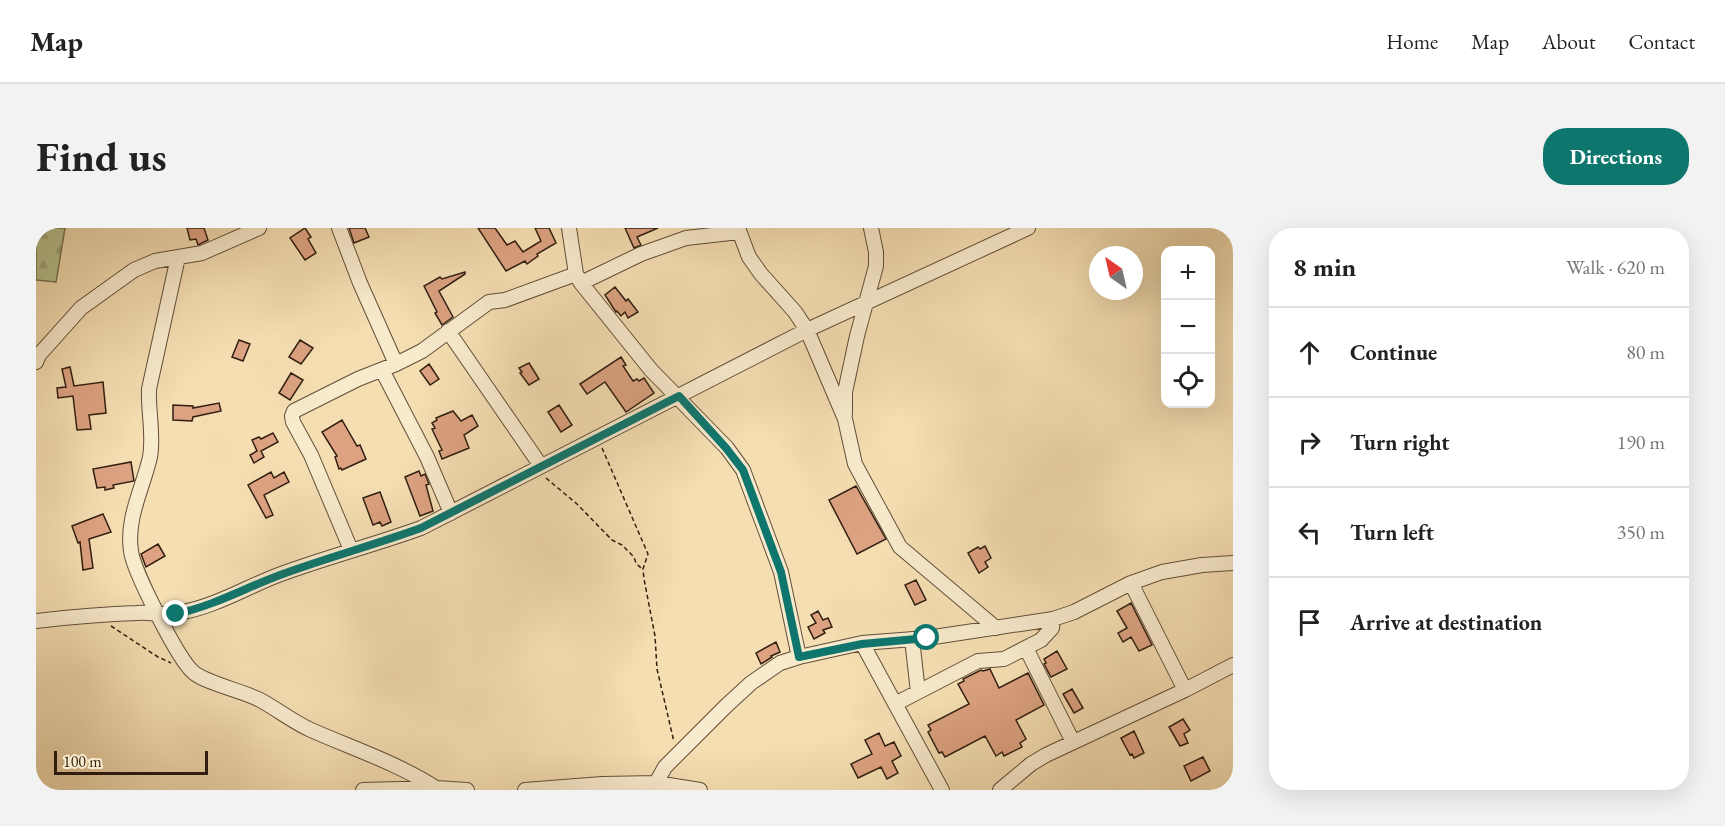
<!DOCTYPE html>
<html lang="en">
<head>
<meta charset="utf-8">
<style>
  body { margin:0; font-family:"EB Garamond",serif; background:#f2f2f2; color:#222 }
  .controls { position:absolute; right:18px; top:18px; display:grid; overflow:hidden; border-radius:12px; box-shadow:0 6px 24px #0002 }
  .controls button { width:54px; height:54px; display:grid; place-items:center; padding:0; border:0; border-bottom:2px solid #e0e0e0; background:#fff; color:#222; font:30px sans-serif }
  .compass { position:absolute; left:1053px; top:18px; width:54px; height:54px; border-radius:50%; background:#fff; box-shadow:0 6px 24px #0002; rotate:326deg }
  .scale { position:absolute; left:18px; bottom:15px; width:154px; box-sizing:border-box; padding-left:6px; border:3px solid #311e10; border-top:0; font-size:16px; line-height:21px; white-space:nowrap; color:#311e10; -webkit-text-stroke:4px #f8eacd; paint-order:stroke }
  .stop { position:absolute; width:18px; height:18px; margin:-14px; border:4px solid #0f766e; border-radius:50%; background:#fff }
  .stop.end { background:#0f766e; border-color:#fff; box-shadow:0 2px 6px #0008 }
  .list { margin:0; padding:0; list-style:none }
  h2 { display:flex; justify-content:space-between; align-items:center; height:78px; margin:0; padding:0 24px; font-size:26px }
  h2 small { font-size:20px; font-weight:400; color:#767676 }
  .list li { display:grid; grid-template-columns:39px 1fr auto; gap:18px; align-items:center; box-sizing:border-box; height:90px; padding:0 24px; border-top:2px solid #e0e0e0 }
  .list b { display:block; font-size:22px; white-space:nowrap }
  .list em { font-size:20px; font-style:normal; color:#767676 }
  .icon { flex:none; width:33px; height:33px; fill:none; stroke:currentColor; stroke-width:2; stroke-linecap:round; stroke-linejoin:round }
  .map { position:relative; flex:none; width:1197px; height:562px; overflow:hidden; border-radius:24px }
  header { display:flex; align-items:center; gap:36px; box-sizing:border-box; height:84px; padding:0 30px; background:#fff; border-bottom:2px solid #e0e0e0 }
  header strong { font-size:28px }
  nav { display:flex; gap:33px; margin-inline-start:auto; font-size:21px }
  .intro { display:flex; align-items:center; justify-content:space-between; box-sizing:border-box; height:144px; padding:0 36px }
  h1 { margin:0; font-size:42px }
  .button { padding:15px 27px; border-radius:24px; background:#0f766e; color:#fff; font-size:21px; font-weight:700 }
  main { display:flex; gap:36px; padding:0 36px }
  aside { flex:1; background:#fff; border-radius:24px; box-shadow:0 6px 24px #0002 }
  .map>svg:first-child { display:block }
  .forest { fill:url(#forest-firs); stroke:#747050; stroke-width:1.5 }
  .building { fill:#dca281; stroke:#311e10; stroke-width:1.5 }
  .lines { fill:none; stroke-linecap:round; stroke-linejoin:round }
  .minor-casing { stroke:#624e38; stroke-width:16 }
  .path { stroke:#311e10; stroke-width:1.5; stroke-dasharray:4.5 3; stroke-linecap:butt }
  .minor { stroke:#f8eacd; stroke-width:14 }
  .route { stroke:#0f766e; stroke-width:8 }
</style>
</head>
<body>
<header>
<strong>Map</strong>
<nav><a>Home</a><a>Map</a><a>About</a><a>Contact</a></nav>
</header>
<div class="intro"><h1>Find us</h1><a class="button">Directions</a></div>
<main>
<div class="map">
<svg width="1197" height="562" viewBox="0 0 1197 562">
  <defs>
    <pattern id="forest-firs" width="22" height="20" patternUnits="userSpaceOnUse" patternTransform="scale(1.5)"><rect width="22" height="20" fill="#b6c290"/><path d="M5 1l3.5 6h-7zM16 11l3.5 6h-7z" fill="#9da67b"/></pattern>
  </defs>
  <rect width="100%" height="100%" fill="#f4deb2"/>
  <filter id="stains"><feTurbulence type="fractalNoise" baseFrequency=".00333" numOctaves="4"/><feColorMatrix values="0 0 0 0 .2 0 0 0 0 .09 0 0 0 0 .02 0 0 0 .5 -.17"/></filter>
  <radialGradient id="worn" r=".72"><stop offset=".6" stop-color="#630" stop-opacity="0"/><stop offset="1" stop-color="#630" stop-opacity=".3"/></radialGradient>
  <!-- forest -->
  <path class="forest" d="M 0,0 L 29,0 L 20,54 L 0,52 Z"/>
  <!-- building -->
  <path class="building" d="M 151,0 L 168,0 L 172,12 L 162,17 L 160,11 L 154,12 Z
    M 269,0 L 275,9 L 272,11 L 280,25 L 269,32 L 254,10 Z
    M 313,0 L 329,0 L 333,9 L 318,15 Z
    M 442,0 L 459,0 L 471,17 L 479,13 L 487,24 L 505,13 L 499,0 L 513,0 L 520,15 L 501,26 L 502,28 L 491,36 L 489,33 L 470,43 Z
    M 589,0 L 622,0 L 601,9 L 605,17 L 598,20 Z
    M 429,44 L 429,46 L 403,63 L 417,89 L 406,97 L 399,85 L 401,84 L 388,58 L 404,49 L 406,51 Z
    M 579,59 L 590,73 L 592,71 L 602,84 L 592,90 L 589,84 L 585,88 L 581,83 L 580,84 L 569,67 Z
    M 203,112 L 214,116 L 207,133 L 196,129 Z
    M 264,112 L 277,120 L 265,136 L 253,129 Z
    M 585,129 L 590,137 L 587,138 L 597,153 L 601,151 L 603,153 L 608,150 L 618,165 L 590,184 L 569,154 L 551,166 L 544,156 Z
    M 493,135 L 503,151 L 493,157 L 484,145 L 486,144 L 483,140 Z
    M 393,136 L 403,151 L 394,157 L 384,143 Z
    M 34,139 L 38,158 L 67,154 L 70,185 L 53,187 L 55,201 L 41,202 L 37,168 L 22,170 L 21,160 L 30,159 L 26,141 Z
    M 255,145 L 267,152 L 254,172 L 243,165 Z
    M 183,175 L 185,183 L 157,189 L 156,193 L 137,192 L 137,177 L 157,178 L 157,180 Z
    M 523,177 L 536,197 L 525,204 L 512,184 Z
    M 417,183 L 425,193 L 436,187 L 442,198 L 428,207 L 433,220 L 406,231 L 403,223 L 406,222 L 396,201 L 399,200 L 396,195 L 401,192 L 400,190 Z
    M 306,192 L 321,218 L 324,217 L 330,231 L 306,242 L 305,240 L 303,241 L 299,229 L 301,228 L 286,204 Z
    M 237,205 L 242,214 L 225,223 L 228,229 L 218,235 L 214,227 L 221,223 L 216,212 L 223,209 L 225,211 Z
    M 95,234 L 98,253 L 77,257 L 78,260 L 69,262 L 69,259 L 61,260 L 57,241 Z
    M 383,243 L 385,248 L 389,246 L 393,256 L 390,257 L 397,283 L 384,288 L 369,249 Z
    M 235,244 L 238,250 L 248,244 L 253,254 L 228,267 L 237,287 L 230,290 L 212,257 Z
    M 820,258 L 850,311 L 821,326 L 793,272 Z
    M 344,264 L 355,294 L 346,298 L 344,294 L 337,297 L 327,270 Z
    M 67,286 L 75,304 L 53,311 L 57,340 L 47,342 L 44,314 L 42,315 L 36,298 Z
    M 122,316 L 129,328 L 110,339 L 105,326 Z
    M 949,318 L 955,330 L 949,334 L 952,339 L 943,345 L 932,325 L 942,319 L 944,321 Z
    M 880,352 L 890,372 L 879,377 L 869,357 Z
    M 1095,375 L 1116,417 L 1103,423 L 1095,409 L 1087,414 L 1082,405 L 1091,400 L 1081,383 Z
    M 782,383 L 787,392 L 792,390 L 796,399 L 787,402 L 789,405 L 778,411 L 772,399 L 780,395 L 775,387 Z
    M 740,414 L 744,424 L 735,428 L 736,429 L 725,436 L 720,425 Z
    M 1021,423 L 1031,441 L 1015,449 L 1008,436 L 1010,435 L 1008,431 Z
    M 954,441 L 963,460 L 992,445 L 1008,477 L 980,492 L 990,511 L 984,515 L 986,519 L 968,528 L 966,524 L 960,528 L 949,508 L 909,529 L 906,524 L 903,525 L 892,504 L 895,502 L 892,497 L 933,476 L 922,456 L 928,453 L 927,451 L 945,442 L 947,443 Z
    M 1036,461 L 1047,480 L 1038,485 L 1027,466 Z
    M 1147,491 L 1154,502 L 1148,506 L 1152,515 L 1144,518 L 1133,499 Z
    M 1098,503 L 1108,525 L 1098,530 L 1096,526 L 1094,527 L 1085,510 Z
    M 843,505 L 849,518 L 858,514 L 865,528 L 856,533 L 862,545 L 851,551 L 845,539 L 822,550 L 815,536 L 836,526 L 829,512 Z
    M 1167,529 L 1174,543 L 1155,553 L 1148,538 Z"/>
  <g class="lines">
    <!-- minor casing -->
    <g class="minor-casing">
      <path id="minor" d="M 303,0 L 324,55 L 360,136
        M 533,0 L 540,46 L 545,55 L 615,142 L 691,220 L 707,242 L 745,344 L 763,429
        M 702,0 L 713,29 L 725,46 L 759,84 L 771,102 L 809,191 L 819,236 L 864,319 L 960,400
        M 142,29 L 113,161 C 112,184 118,207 114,229 C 107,260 90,290 95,323 C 97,342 142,431 157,444 C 169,455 207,463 224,472 C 241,481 257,494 275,502 C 318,521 364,536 403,562
        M 545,55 L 605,26 L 650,10 L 703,4
        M 412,103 L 505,238
        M 0,134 L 3,127 L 45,80 L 98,42 L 119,33 L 166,25 L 223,0
        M 346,142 L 391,229 L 415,285
        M 809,186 L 809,164 L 821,108 L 840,38 L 840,24 L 835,0
        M 315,322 L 275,227 L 257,194 L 256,188 L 258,183 L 322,151 L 360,136 L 386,123 L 453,74 L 469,72 L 540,46
        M 1095,355 L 1149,462
        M 0,393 C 34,389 67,386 101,385 C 115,384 128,388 142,385 C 179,379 210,359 245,346 C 291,329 338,317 385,300 L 771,102 L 992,0
        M 876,411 L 882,464
        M 826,415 L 906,562
        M 990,420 L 1037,514
        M 859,476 L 942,433 L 968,431 L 1005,412 L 1016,400 L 1017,391
        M 327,562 L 400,560 L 431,562
        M 489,562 L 566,556 L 620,555 L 664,562
        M 613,562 L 620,555 L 629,539 L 690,478 L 715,455 L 744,435 L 763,429 L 826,415 L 891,410 L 1017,391 L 1038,384 L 1095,355 L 1126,344 L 1166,337 L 1197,335
        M 964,562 L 995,536 L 1010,527 L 1149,462 L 1197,437"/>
    </g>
    <!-- path -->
    <path class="path" d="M 566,220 L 612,326 L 607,341 L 608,351 L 619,408 L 621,441 L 638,514
      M 510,250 L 541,276 L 576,312 L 586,317 L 598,329 L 600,335 L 606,341
      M 75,398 L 122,429 L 135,435"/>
    <!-- minor -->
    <use href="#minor" class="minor"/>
  </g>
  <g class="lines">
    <!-- route -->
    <path class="route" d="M 140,386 C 177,378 209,360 244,347 C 290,330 338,317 385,300 L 643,168 L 690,220 L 707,242 L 745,344 L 763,429 L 826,416 L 891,410"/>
  </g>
  <rect width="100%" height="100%" filter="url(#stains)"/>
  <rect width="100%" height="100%" fill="url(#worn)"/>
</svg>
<div class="controls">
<button>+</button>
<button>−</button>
<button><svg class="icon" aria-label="locate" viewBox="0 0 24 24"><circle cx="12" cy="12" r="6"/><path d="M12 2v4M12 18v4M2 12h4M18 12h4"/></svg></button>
</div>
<svg class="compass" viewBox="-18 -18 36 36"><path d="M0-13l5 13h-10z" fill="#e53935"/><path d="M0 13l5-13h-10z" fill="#767676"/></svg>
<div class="scale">100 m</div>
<div class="stop" style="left:891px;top:410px"></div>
<div class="stop end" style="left:140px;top:386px"></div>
</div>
<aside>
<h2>8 min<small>Walk · 620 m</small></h2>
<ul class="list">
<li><svg class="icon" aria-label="ahead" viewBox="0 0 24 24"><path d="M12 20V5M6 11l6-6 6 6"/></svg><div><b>Continue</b></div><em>80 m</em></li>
<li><svg class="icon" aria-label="right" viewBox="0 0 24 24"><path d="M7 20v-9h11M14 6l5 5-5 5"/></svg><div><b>Turn right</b></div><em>190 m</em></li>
<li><svg class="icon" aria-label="left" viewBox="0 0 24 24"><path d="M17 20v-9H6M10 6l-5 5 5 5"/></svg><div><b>Turn left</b></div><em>350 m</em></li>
<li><svg class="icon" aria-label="arrive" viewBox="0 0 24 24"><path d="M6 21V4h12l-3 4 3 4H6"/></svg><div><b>Arrive at destination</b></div></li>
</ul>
</aside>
</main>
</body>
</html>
